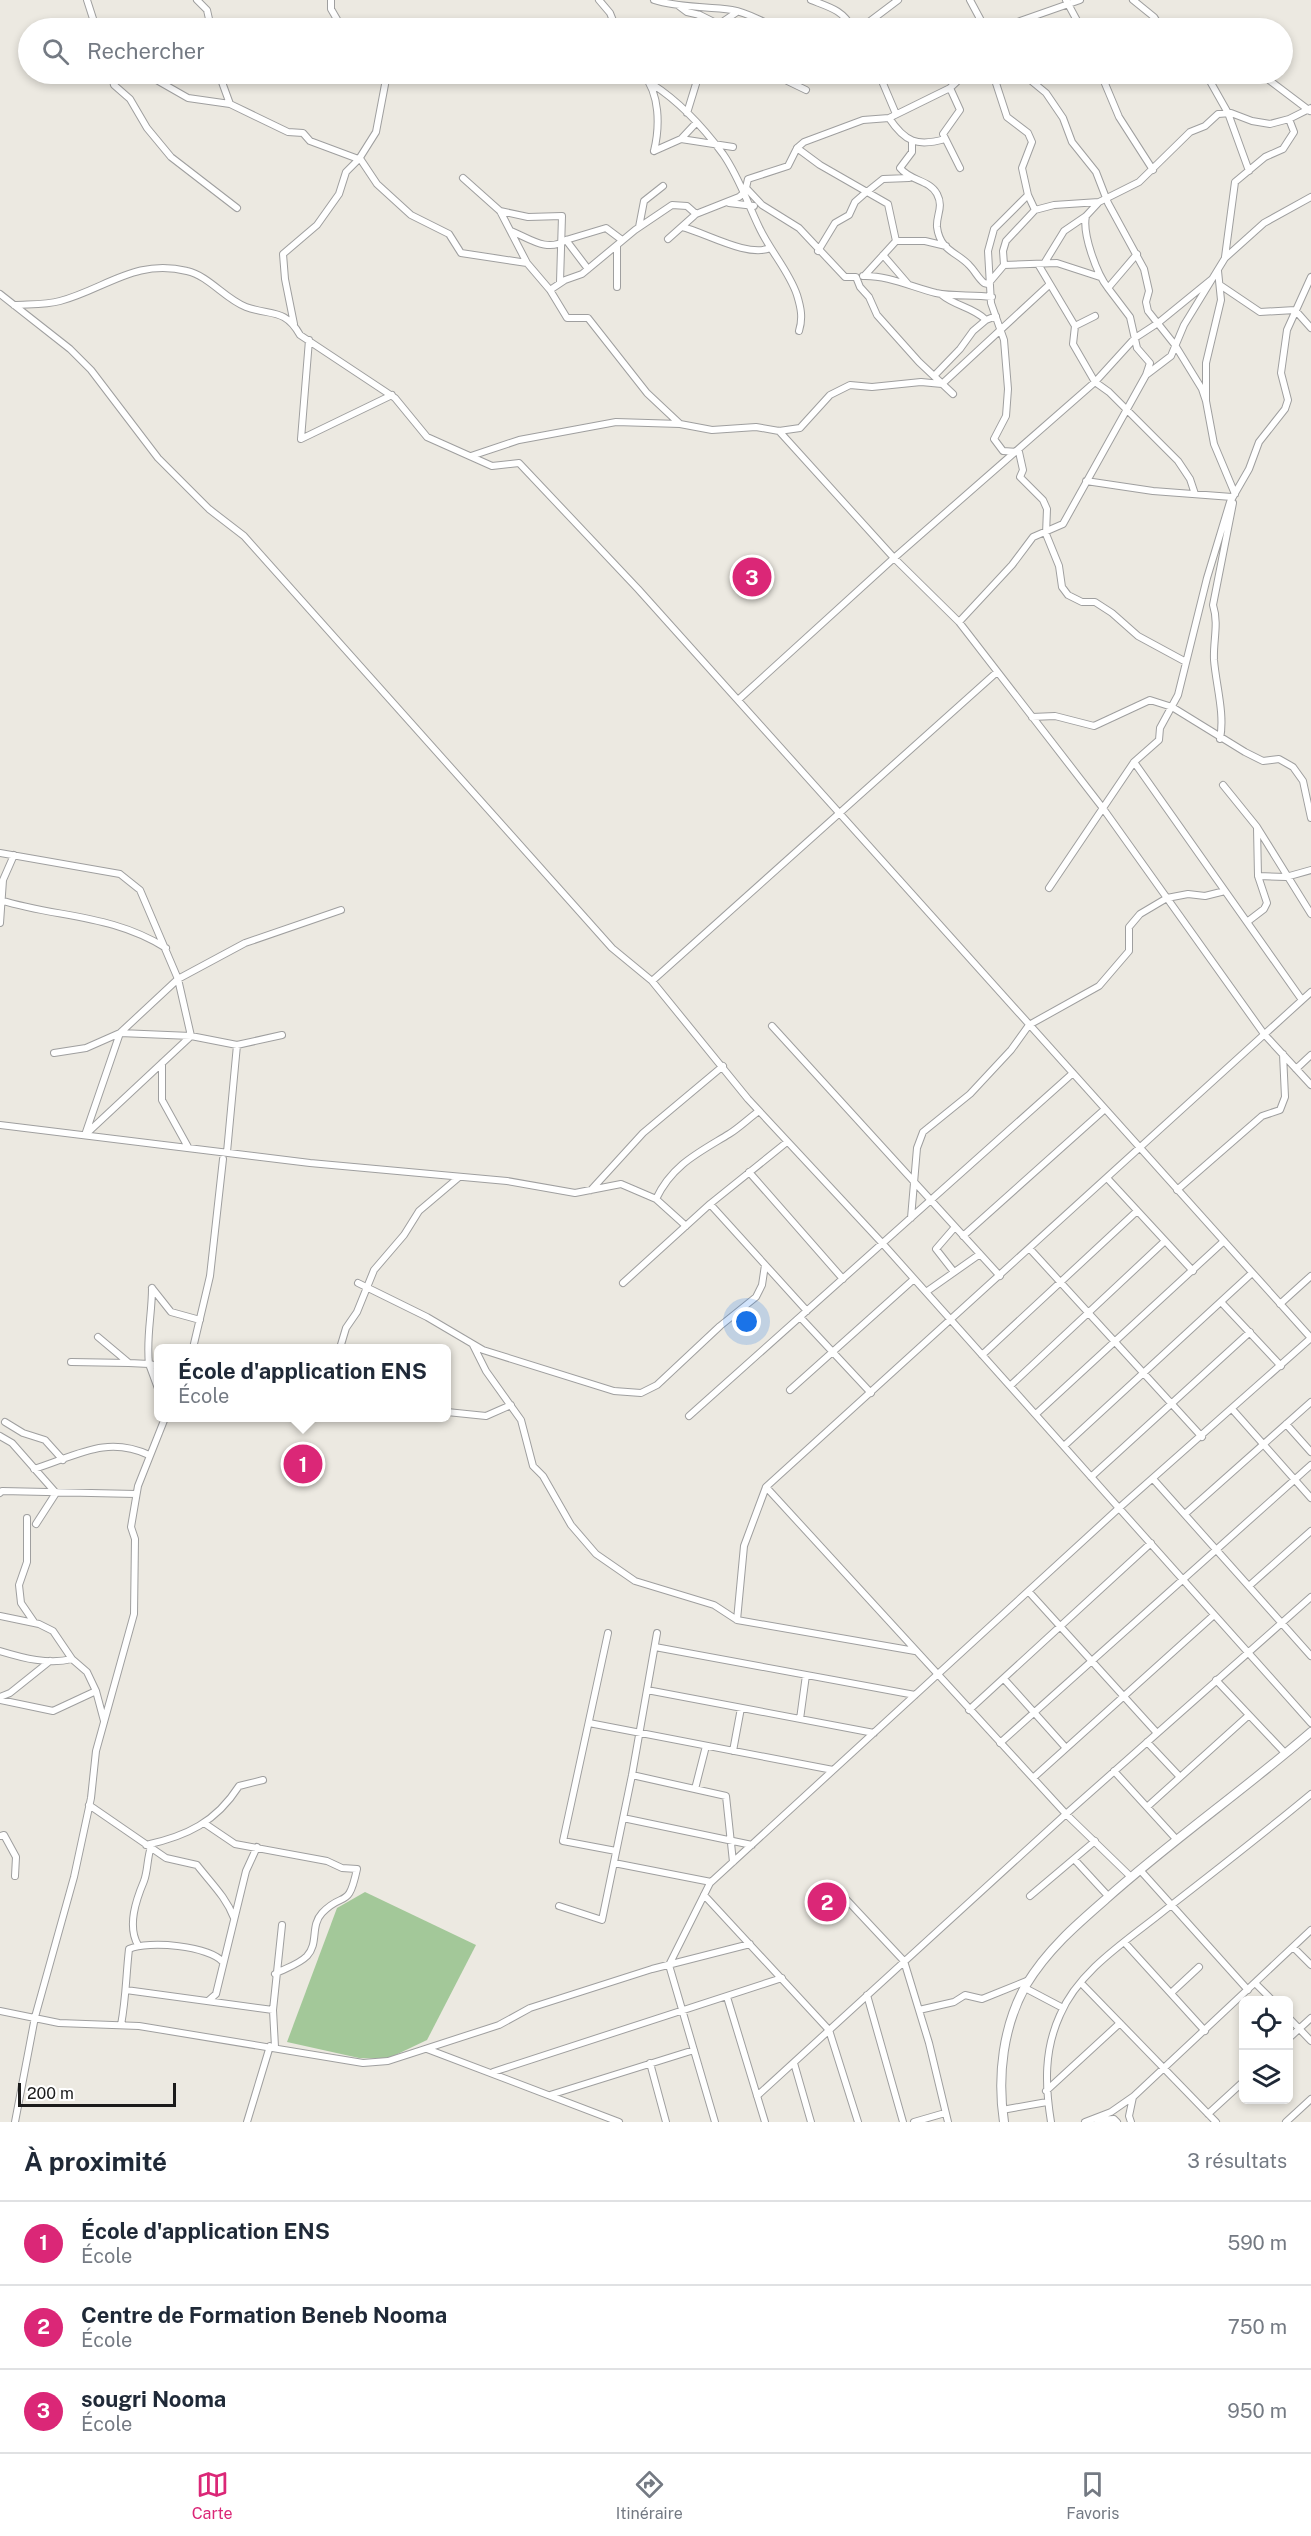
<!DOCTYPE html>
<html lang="fr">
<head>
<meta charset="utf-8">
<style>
  body { margin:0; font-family:"Public Sans",sans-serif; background:#f2f2f3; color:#1f2937 }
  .controls { position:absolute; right:18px; bottom:18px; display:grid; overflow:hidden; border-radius:9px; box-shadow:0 3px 9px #0003 }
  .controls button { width:54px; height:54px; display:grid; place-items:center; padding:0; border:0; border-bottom:2px solid #e0e1e3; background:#fff; color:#1f2937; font:30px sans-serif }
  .scale { position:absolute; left:18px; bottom:15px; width:158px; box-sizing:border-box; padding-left:6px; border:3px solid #1b1b1b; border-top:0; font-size:16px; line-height:21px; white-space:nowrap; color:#1b1b1b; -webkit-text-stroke:4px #fff; paint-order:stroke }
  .you { position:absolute; left:747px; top:1322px; width:21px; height:21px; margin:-15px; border:4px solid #fff; border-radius:50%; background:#1a73e8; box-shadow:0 0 0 9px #1a73e833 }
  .badge { display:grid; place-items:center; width:39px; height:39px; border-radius:50%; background:#db2777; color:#fff; font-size:20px; font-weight:700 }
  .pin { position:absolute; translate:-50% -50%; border:3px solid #fff; box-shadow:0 2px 6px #0006 }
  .popup { position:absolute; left:154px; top:1344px; width:297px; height:78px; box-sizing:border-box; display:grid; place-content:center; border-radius:9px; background:#fff; filter:drop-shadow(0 2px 4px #0005); font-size:20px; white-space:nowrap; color:#747a83 }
  .popup b { font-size:22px; color:#1f2937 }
  .popup::after { content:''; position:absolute; left:50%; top:100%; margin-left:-12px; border:12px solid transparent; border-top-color:#fff }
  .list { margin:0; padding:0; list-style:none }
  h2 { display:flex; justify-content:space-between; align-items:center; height:78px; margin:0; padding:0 24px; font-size:26px }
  h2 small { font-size:20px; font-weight:400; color:#747a83 }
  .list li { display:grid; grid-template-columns:39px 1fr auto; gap:18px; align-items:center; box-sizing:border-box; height:84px; padding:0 24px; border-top:2px solid #e0e1e3 }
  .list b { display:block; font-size:22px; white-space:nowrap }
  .list p { margin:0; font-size:20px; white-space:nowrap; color:#747a83 }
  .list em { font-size:20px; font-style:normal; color:#747a83 }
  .icon { flex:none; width:33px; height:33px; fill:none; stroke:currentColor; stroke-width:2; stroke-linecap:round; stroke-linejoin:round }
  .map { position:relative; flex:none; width:1311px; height:2122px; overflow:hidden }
  .search { position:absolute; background:#fff; box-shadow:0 3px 9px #0003; left:18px; right:18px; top:18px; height:66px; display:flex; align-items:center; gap:15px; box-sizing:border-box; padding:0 21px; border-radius:33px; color:#747a83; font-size:22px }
  .sheet { height:330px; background:#fff }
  nav { display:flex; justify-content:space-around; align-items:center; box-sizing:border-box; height:84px; border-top:2px solid #e0e1e3; background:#fff; font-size:16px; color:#747a83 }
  nav a { display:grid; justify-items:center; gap:3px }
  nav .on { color:#db2777 }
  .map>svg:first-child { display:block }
  .forest { fill:#a3c899 }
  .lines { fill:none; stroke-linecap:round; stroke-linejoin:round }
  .minor-casing { stroke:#9f9f9f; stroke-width:8 }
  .tertiary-casing { stroke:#9f9f9f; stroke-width:10 }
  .minor { stroke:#fff; stroke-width:6 }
  .tertiary { stroke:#fff; stroke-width:8 }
</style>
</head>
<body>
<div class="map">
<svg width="1311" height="2122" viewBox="0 0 1311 2122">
  <rect width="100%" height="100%" fill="#ece9e1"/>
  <!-- forest -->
  <path class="forest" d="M 365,1892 L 476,1945 L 427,2040 L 387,2059 L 359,2058 L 287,2042 L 337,1908 Z"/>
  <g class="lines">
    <!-- minor casing -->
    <g class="minor-casing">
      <path id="minor" d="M 87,0 L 96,28
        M 197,0 L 207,10 L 211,28
        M 331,0 L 331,9 L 342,28
        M 599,0 L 610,13 L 616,28
        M 654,0 C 679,8 706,6 732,10 C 750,13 763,23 780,28
        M 811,0 C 829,7 843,10 852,28
        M 970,0 L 985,28
        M 1066,0 L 1081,28
        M 1133,0 L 1154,17 L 1161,28
        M 679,6 L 687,12 L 700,15 L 699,28
        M 700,15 L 726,28
        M 718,25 L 737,12
        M 861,28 L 898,0
        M 1008,28 L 1020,21 L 1080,0
        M 111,74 L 114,85 L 130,99 L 147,128 L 171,157 L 237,208
        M 146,74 L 188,98 L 230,104 L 219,74
        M 643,74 C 660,94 660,126 654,151
        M 773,74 L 806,90
        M 879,74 L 896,114
        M 993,74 L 1007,117 L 1028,133 L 1032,142 L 1022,168 L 1028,195 L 1035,210
        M 1023,74 L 1046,93 L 1063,118 L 1072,142 L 1096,172 L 1108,203 L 1144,269 L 1149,291 L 1146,302 L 1148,311 L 1175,345 L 1202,389 L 1206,401
        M 1101,74 L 1119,117 L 1153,170
        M 1206,74 L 1228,113 L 1249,171
        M 1261,74 L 1310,111
        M 652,84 C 680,102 703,127 723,154 C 739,177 747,202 759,227 C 770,251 789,271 797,295 C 801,308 803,318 799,331
        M 950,88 L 960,110 L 943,134 L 960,168
        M 230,104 L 288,132 L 303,133 L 310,141 L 361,160 L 377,184 L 411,215 L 449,234 L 461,253 L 527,263 L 550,290 L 567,318 L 588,318 L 647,393 L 680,424 L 712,430 L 756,427 L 779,431 L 800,428 L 830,395 L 850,385 L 872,387 L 921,382 L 942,384 L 1049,285
        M 687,113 L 699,74
        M 889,118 C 905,142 917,147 945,139
        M 681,139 L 696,123
        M 912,141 L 912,152 L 900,168 C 910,181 930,180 937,194 C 944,207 936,215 937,227 C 940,251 957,252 969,265 C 975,271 978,278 984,283 L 988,284 L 1004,265 L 1003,251 L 1006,241 L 1035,210 L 1054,205 L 1099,202 L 1139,182 L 1190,132 L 1205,126 L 1218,114 L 1231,113 L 1252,121 L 1270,124 L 1289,119 L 1311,108
        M 797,148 L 820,165 L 888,204 L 896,241 L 865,275
        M 654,151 L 681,139 L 733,147
        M 463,178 L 500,211 L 527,263
        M 745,192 L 747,189 L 762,205 L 799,228 L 845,277 L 856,277 L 860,287 L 869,297 L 877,315 L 919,362 L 953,394
        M 1028,195 L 994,229 L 988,251 L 991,303 L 1004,340 L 1008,389 L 1006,416 L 994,439 L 1003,451 L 1019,452 L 1023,470 L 1020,477 L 1043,500 L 1047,509 L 1046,534 L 1059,566 L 1062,587 L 1068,595 L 1082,602 L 1095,602 L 1112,613 L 1138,636 L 1186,662
        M 729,203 L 754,206
        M 500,211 L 528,217 L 562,216 L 560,282
        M 1086,216 C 1082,234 1097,274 1108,288 L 1137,254
        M 639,227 L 644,201 L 663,186
        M 682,227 C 704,232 748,258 770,248
        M 511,231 C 529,238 547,253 566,240 L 588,269
        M 668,239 L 696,214 L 739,197 L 745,192 L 748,179 L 788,166 L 797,148 L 804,142 L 863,120 L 889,118 L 950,88 L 965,74
        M 566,240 L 606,228 L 622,240
        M 896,241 L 925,241 L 946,246
        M 818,251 L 835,223 L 849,215 L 855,202 L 863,195 L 883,179 L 909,178
        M 883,255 L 908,284
        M 1225,257 L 1235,182 L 1265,157 L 1283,149 L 1294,132 L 1289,119
        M 1045,262 L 1064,231 L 1086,216 L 1099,202
        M 1038,264 L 1075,326 L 1073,344 L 1095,382 L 1109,392 L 1178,461 L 1190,479 L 1195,494
        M 1004,265 L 1057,263 L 1100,277
        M 1218,271 L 1221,300 L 1206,363 L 1206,401 L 1214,444 L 1235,494
        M 863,276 C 887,275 912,287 936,293 C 954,297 973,294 992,297
        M 1220,285 L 1260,312 L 1295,310 L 1311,328
        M 617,287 L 617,246
        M 1108,288 L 1130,317 L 1137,348 L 1150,363 L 1146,375
        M 550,290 L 565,280 L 582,274 L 635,230 L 672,205 L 687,206 L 696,214
        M 0,294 L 70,349 L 91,370 L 158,458 L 209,509 L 244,536 L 612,948 L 652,981 L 748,1099 L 883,1244 L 1311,1723
        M 942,295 C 955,306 973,307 986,320 L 996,316
        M 14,305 C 29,304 46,305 60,301 C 105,289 136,258 187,271 C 209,276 225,299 246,307 C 271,316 285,308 300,335 L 395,398 L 427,437 L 492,466 L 519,463 L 638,589 L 1311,1338
        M 294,324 L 285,279 L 283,254 L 317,225 L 339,194 L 346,172 L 359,159 L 376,132 L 387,74
        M 1075,326 L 1095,316
        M 309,340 L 301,439 L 392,395
        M 934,376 L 960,349 L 973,331 L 986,320
        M 779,431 L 894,558 L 959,622 L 1102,807 L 1264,1034 L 1311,1085
        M 471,456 L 519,440 L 616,422 L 680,424
        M 1086,481 L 1153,491 L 1232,497
        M 959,622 L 1012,565 L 1033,537 L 1063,524 L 1146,375 L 1171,356 L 1184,325 L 1225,258 L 1264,223 L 1311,197
        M 738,700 L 894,558 L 1095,382 L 1135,338 L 1158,323 L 1212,279
        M 1032,717 L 1055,716 L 1094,726 L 1150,700 L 1172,707 L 1245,752 L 1263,761 L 1279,759 L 1293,767 L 1303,781 L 1311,818
        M 1220,739 C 1225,714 1216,685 1214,660 C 1213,641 1219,624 1213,605 L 1233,503
        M 1134,762 L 1302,1000
        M 1223,785 L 1257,827 L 1311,914
        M 0,853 L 120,874 L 140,890 L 178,979 L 191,1036 L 85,1135
        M 1258,876 L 1286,877 L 1311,870
        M 1049,888 L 1134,762 L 1159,740 L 1160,728 L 1178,695 L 1207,578 L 1230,502 L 1249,469 L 1259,442 L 1285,409 L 1288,400 L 1281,373 L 1287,330 L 1311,277
        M 0,900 C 59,918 111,914 166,948
        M 1247,922 L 1264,909 L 1267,903 L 1258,876 L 1257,828
        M 0,923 L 3,880 L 14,855
        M 652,981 L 997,672
        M 772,1026 L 1000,1276
        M 54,1053 L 86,1048 L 120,1033 L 191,1036 L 237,1045 L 282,1035
        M 162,1063 L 162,1100 L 188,1147
        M 1296,1069 L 1311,1055
        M 0,1125 L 310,1163 L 507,1181 L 575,1193 L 621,1184 L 656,1199 L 686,1226
        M 86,1132 L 120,1033 L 178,979 L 245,943 L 341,910
        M 227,1152 L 237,1045
        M 749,1172 L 843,1279
        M 1107,1178 L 1193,1271
        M 591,1190 L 643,1133 L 723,1066
        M 1177,1190 L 1262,1116 L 1280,1110 L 1285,1097 L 1283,1054
        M 656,1199 C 672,1165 698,1153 729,1134 C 739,1128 749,1118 759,1111
        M 710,1204 L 807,1311
        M 911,1218 L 917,1148 L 923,1132 L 970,1094 L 1011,1050 L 1029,1025 L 1099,986 L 1129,951 L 1129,927 L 1140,914 L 1167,898 L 1188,894 L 1205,896 L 1225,891
        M 963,1236 L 1105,1109
        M 1030,1249 L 1202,1437
        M 954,1272 L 936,1249 L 955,1227
        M 358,1283 L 427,1317 L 483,1350 L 614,1391 L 641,1393 L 657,1385 L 720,1326 L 756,1297 L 762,1285 L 765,1265
        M 623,1283 L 710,1204 L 787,1142
        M 152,1288 C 152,1315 146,1337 149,1364 L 159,1366
        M 152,1288 L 171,1312 L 200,1320
        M 926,1292 L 980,1254
        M 1221,1302 L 1281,1366
        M 1280,1304 L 1311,1276
        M 800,1317 L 871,1393
        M 98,1337 L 129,1363 L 149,1364 L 159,1391
        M 473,1345 L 486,1371 L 521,1420 L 533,1466 L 543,1476 L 571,1525 L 596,1554 L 635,1581 L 714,1605 L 737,1620 L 915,1651
        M 193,1348 L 210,1276 L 223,1159
        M 340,1348 L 346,1328 L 357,1312 L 374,1270 L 404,1235 L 419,1211 L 458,1178
        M 982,1355 L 1137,1211
        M 71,1362 L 129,1363
        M 1010,1386 L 1165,1241
        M 790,1390 L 914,1279
        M 1232,1409 L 1311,1498
        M 447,1412 L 486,1416 L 511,1405
        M 1036,1414 L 1224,1241
        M 689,1416 L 1073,1073
        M 5,1422 L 23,1433 L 45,1440 L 63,1460
        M 1286,1424 L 1311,1452
        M 0,1436 L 12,1443 L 56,1493 L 36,1524
        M 1064,1446 L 1252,1273
        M 34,1469 C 76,1456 106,1435 149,1455
        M 1091,1477 L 1250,1332
        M 1154,1480 L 1311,1656
        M 766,1487 L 1066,1814 L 1131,1877
        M 0,1493 L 2,1491 L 136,1494
        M 1185,1514 L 1311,1402
        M 27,1518 L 27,1562 L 19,1585 L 21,1603 L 34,1622
        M 1249,1586 L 1311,1531
        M 1029,1592 L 1157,1733
        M 0,1616 L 39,1624 L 53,1631 L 72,1659 L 87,1672 L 96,1691 L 104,1721
        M 737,1620 L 744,1546 L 766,1487 L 1311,992
        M 608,1633 L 563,1841 L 616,1851
        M 655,1647 L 915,1695
        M 0,1651 C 23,1658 49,1665 72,1659
        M 1004,1679 L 1066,1748
        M 1216,1680 L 1285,1753
        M 647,1690 L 874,1733
        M 0,1697 L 10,1693 L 50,1661
        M 0,1700 L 53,1711 L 96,1691
        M 969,1710 L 1151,1543
        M 800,1719 L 806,1675
        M 589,1723 L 833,1770
        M 1147,1742 L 1180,1777
        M 1000,1743 L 1311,1465
        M 733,1751 L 741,1708
        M 1114,1771 L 1177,1840
        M 632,1775 L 726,1796 L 733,1862
        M 1033,1778 L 1214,1615
        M 695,1789 L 706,1746
        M 89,1805 L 166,1858 L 197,1865 C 211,1883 226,1897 234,1918
        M 1147,1807 L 1249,1715
        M 623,1818 L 752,1845
        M 204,1823 L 235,1844 L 327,1861 L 342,1868 L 357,1869 C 348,1911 344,1890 322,1913 C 310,1926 319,1943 307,1956 C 298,1965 285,1968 275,1974
        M 0,1836 L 4,1835 L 16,1857 L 15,1876
        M 146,1845 C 187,1836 216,1822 239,1786 L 263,1780
        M 1074,1859 L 1109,1897
        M 614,1863 L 711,1882
        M 1140,1870 L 1248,1990
        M 704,1895 L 829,2030 L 858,2122
        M 1030,1896 L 1095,1841
        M 844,1897 L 904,1961 L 929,2043 L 948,2122
        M 559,1906 L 602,1920 L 632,1775 L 657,1633
        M 1125,1943 L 1205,2031
        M 138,1945 C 127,1926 136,1900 144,1881 C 148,1870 147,1858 151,1847
        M 1293,1947 L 1311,1965
        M 1081,1983 L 1216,2122
        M 1255,1983 L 1272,2000
        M 1025,1988 L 1063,2008
        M 126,1990 L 273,2010
        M 1171,1993 L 1199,1967
        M 867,1995 L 903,2122
        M 727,1997 L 765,2122
        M 208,2001 L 216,1994 L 246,1871 L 257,1847
        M 919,2010 L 954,2002 L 965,1995 L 982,1999 L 1029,1980
        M 0,2011 L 59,2023 L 139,2026 L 363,2063 L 388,2061 L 499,2025 L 530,2008 L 652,1969 L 750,1944
        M 1288,2017 L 1311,2041
        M 121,2025 C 126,1999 126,1975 129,1949 C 149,1940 209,1946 223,1962
        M 1288,2039 L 1311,2018
        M 275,2047 L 273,2010 L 282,1925
        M 427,2049 L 619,2122
        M 650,2063 L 666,2122
        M 794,2063 L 811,2122
        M 493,2072 L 782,1978
        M 1046,2091 L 1120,2023
        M 550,2095 L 694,2050
        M 757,2096 L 1066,1814 L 1311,1597
        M 1002,2110 L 1047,2102
        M 1208,2114 L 1244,2081
        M 1097,2120 L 1114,2119 L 1117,2122
        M 15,2122 L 35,2017 L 74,1877 L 91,1798 L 96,1751 L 134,1614 L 135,1539 L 131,1527 L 138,1486 L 165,1418
        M 247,2122 L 270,2046
        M 715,2122 L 669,1965 L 710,1883 L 1119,1508 L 1311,1338
        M 914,2122 L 945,2113
        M 1051,2122 C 1045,2085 1044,2050 1060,2015 C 1079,1970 1128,1940 1165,1910 C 1214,1872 1263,1834 1311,1794
        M 1085,2122 L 1111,2112 L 1134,2096 L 1311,1930
        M 1131,2122 L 1129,2116 L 1133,2097
        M 1286,2122 L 1311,2099"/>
    </g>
    <!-- tertiary casing -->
    <g class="tertiary-casing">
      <path id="tertiary" d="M 1004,2122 C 997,2076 1003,2026 1026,1985 C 1047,1950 1076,1925 1106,1899 C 1172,1840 1244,1790 1311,1732"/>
    </g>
    <!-- minor -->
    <use href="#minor" class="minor"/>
    <!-- tertiary -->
    <use href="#tertiary" class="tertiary"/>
  </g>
</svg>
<div class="controls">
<button><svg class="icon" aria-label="locate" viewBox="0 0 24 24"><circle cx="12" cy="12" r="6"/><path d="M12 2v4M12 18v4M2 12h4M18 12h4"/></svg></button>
<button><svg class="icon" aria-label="layers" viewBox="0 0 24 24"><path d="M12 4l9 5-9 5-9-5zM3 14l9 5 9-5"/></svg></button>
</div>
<div class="scale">200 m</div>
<div class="you"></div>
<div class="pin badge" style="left:303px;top:1464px">1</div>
<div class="popup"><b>École d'application ENS</b>École</div>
<div class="pin badge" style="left:827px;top:1902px">2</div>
<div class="pin badge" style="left:752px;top:577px">3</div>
<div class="search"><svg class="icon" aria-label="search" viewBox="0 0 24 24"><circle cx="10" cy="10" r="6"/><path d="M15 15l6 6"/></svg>Rechercher</div>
</div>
<section class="sheet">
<h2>À proximité<small>3 résultats</small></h2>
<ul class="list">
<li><span class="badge">1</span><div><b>École d'application ENS</b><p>École</p></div><em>590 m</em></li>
<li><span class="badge">2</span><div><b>Centre de Formation Beneb Nooma</b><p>École</p></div><em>750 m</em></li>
<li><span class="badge">3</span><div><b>sougri Nooma</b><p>École</p></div><em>950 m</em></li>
</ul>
</section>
<nav>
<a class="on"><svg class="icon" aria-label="map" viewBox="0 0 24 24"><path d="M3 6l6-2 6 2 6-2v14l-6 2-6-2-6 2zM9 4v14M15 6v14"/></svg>Carte</a>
<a><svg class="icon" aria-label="directions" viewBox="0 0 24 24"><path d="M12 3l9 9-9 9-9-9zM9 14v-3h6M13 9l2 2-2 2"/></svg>Itinéraire</a>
<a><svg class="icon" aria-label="saved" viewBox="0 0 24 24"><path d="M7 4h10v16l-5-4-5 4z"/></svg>Favoris</a>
</nav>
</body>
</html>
